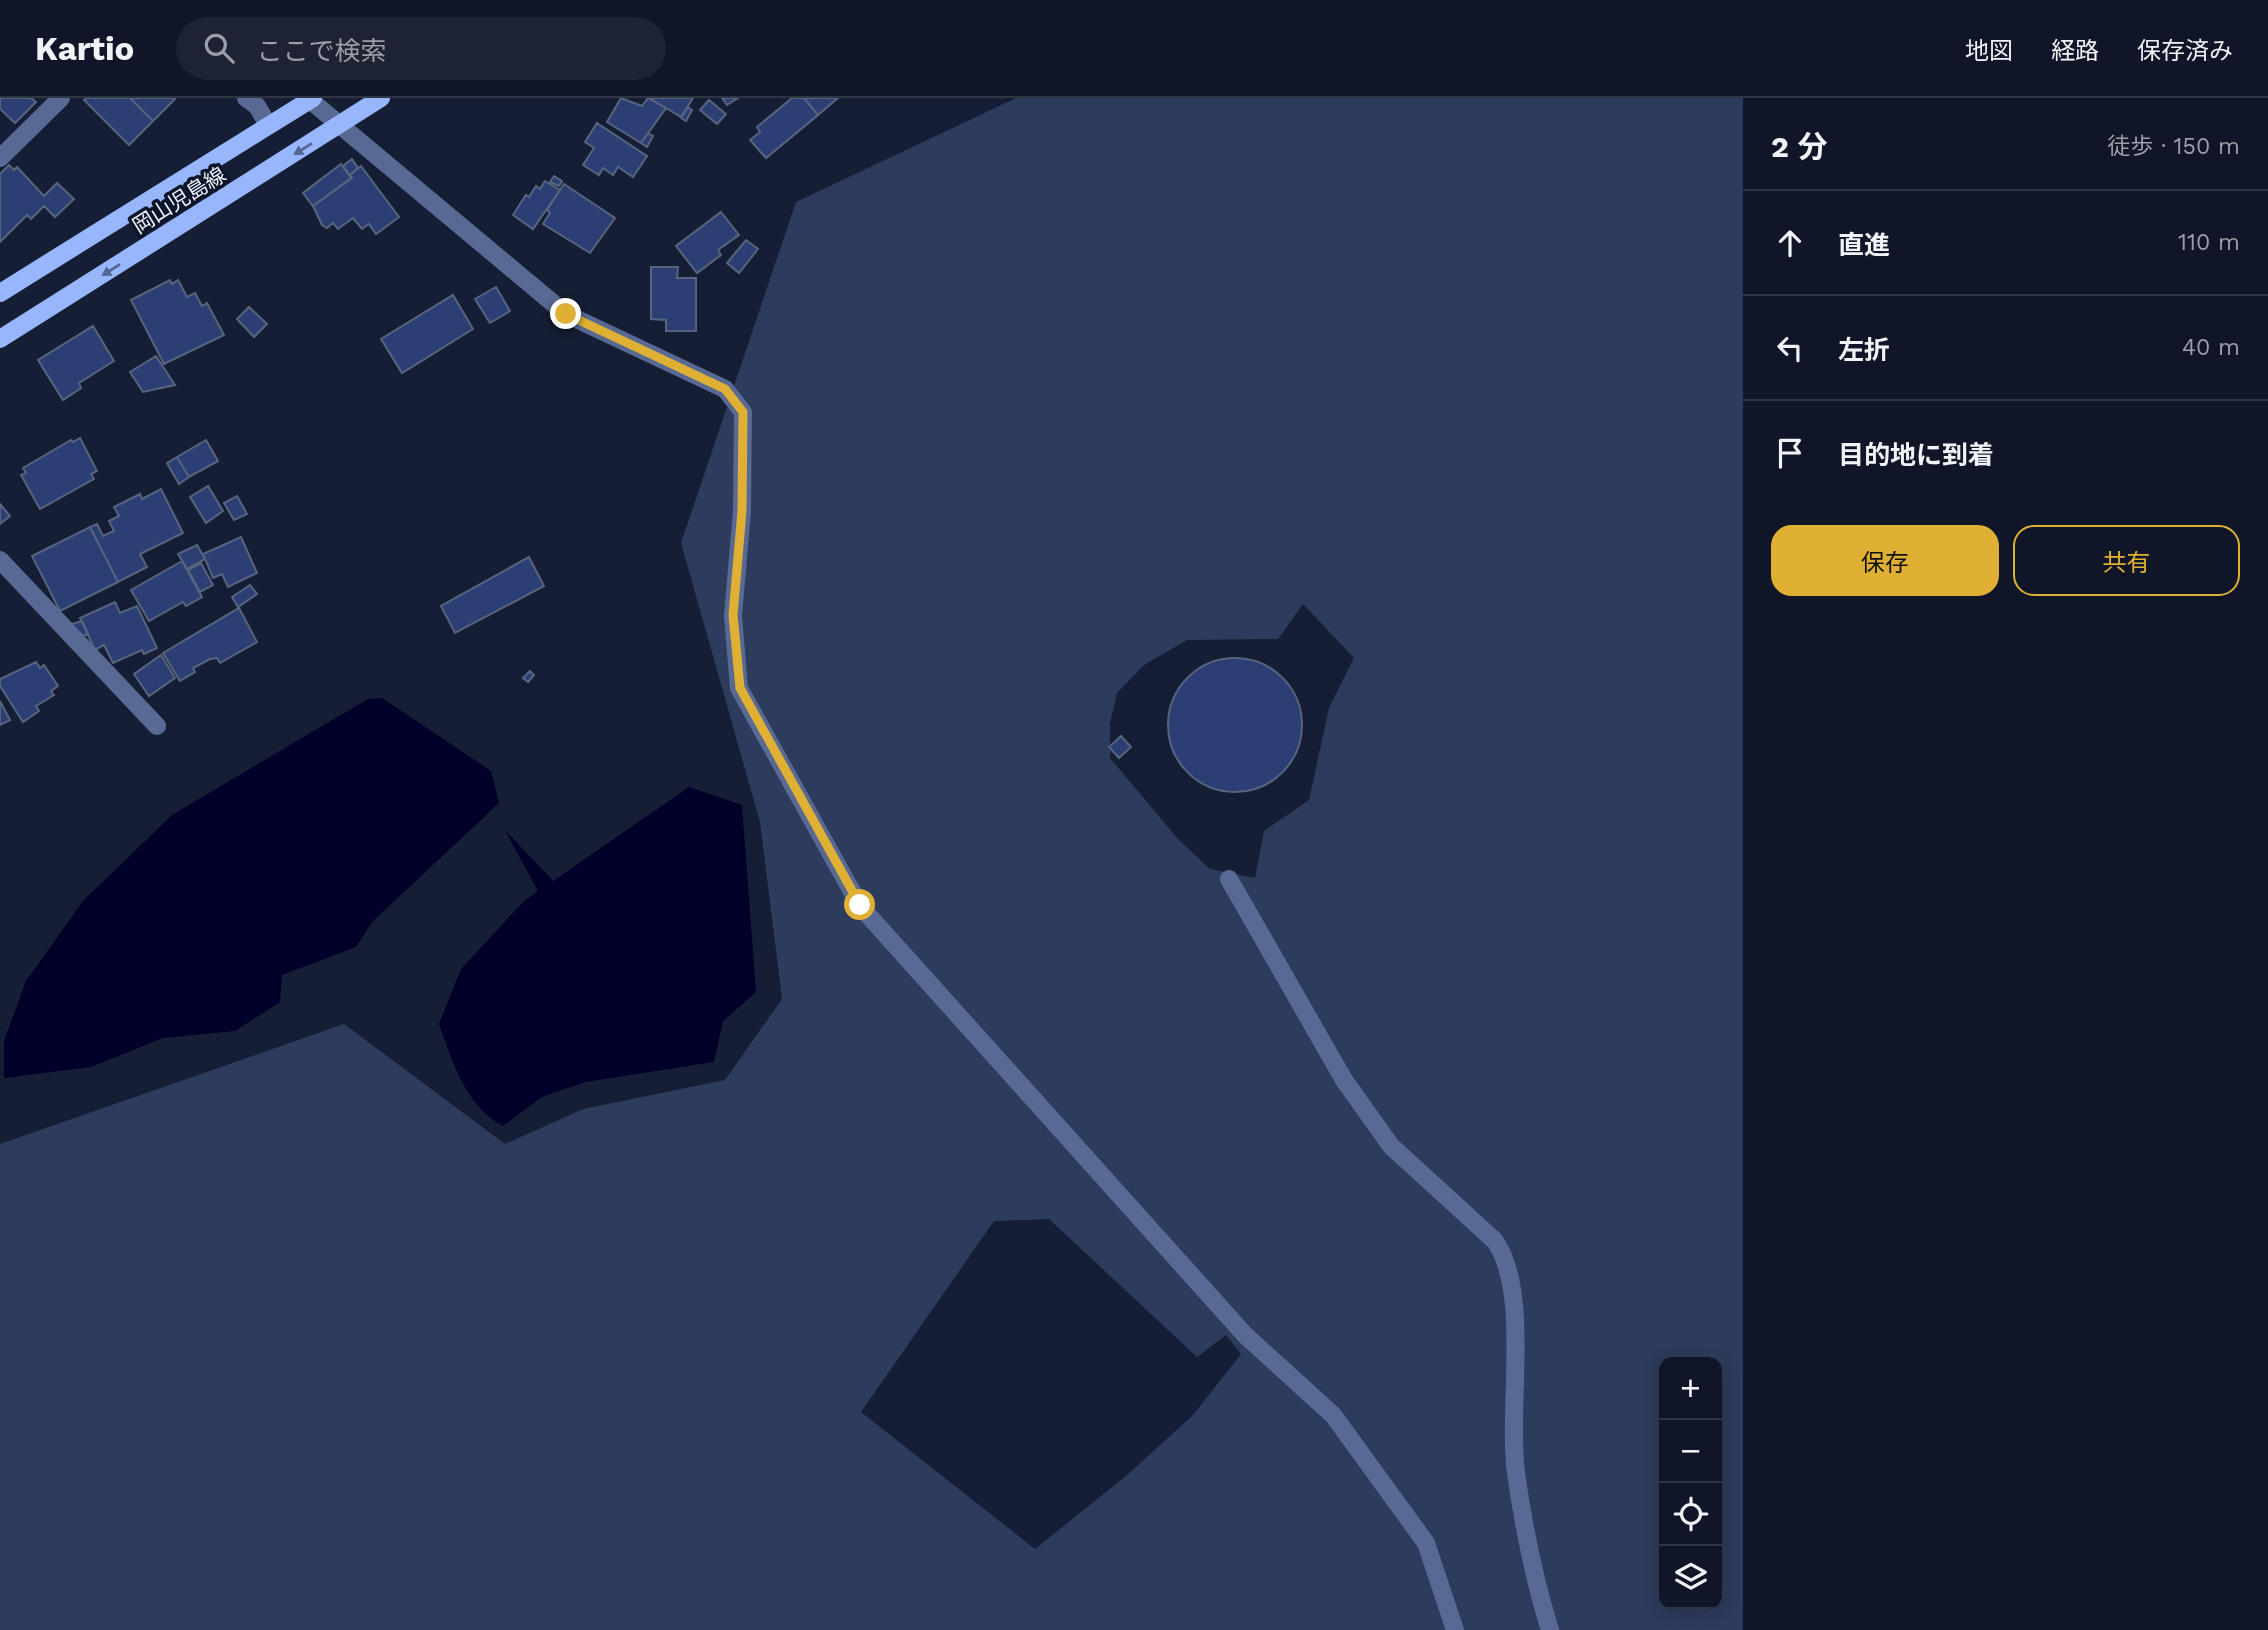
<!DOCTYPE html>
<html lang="ja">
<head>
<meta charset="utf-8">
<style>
  body { margin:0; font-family:"Work Sans","Noto Sans JP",sans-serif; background:#1e2333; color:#f1f3f6 }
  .controls { position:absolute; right:21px; bottom:21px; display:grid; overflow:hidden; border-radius:14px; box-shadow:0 4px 18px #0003 }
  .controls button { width:63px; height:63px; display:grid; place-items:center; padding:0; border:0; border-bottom:2px solid #303544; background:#101627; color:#f1f3f6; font:35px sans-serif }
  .stop { position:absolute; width:21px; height:21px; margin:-16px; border:5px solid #e0b034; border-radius:50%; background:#fff }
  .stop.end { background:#e0b034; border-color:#fff; box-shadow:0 2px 7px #0008 }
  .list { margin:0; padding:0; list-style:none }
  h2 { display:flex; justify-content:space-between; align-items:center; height:91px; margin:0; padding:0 28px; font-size:30px }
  h2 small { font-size:23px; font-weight:400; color:#9c9fa7 }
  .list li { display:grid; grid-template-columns:46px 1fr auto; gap:21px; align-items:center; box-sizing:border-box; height:105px; padding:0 28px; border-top:2px solid #303544 }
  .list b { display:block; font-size:26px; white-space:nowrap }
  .list em { font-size:23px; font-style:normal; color:#9c9fa7 }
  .actions { display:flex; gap:14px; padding:21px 28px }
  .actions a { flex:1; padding:16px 0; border:2px solid #e0b034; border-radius:21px; text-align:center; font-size:24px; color:#e0b034 }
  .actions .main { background:#e0b034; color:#111 }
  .icon { flex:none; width:38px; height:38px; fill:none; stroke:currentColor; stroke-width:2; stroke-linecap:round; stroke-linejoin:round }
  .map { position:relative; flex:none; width:1743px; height:1532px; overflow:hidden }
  header { display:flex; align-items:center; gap:42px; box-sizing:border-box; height:98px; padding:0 35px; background:#101627; border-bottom:2px solid #303544 }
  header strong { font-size:33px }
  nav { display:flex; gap:38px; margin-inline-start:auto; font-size:24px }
  .search { width:490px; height:63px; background:#1e2333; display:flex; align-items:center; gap:18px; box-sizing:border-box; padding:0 24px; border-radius:38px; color:#9c9fa7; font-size:26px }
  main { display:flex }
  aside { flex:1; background:#101627 }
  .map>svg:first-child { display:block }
  .green { fill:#2d3b5c; fill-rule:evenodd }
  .water { fill:#01002b }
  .building { fill:#2b3f75; stroke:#58647e; stroke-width:2 }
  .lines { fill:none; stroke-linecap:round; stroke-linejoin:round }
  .minor { stroke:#586a93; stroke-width:18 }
  .primary { stroke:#98b6fb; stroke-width:18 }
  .oneway { fill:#526692 }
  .route { stroke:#e0b034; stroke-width:9 }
  .labels { text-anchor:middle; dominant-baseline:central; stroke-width:7; stroke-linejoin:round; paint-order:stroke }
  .street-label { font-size:21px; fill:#f0f5fe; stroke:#0c152a }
</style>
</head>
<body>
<header>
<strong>Kartio</strong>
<div class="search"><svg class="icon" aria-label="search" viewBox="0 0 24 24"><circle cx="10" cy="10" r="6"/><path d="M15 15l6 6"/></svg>ここで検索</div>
<nav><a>地図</a><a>経路</a><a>保存済み</a></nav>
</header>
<main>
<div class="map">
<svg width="1743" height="1532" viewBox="0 0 1743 1532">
  <rect width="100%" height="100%" fill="#151e34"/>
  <!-- green -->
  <path class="green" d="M 1016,0 L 1743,0 L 1743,1532 L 0,1532 L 0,1046 L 344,926 L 505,1046 L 583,1011 L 725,982 L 782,901 L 760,724 L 681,445 L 796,104 ZM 1303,506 L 1354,560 L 1329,610 L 1309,702 L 1264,733 L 1255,780 L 1210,771 L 1178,741 L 1110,660 L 1110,625 L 1117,595 L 1144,567 L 1187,542 L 1278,541 ZM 1049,1121 L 1197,1259 L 1226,1237 L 1241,1256 L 1193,1317 L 1126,1378 L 1035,1451 L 861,1314 L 994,1123 ZM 1664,1264 L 1717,1264 L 1717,1506 L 1664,1506 Z"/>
  <!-- water -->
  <path class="water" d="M 382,600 L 491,673 L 499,705 L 372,824 L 356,849 L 282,877 L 280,904 L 235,933 L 163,940 L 91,969 L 4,980 L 4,943 L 26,883 L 83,803 L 172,717 L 356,608 L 368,601 Z
    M 689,689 L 742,707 L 756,894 L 723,923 L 714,964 L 585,984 L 542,999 L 503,1028 C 465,1008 453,964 439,926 L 461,871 L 523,804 L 538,793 L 505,732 L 553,783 Z"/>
  <!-- building -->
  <path class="building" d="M 0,0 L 31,0 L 36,4 L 15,25 L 0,11 Z
    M 87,0 L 130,0 L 153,23 L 129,47 L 84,2 Z
    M 130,0 L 174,0 L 175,1 L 153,23 Z
    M 621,0 L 642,8 L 648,0 L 666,10 L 641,45 L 607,24 Z
    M 649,0 L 693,0 L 681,19 Z
    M 722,0 L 738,0 L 727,7 Z
    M 792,0 L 804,0 L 818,17 L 766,60 L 750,42 L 760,34 L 757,29 Z
    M 804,0 L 838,0 L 818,17 Z
    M 709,2 L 726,16 L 717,26 L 700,12 Z
    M 688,9 L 692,12 L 686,23 L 681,20 Z
    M 597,25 L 647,58 L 633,79 L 618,69 L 613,77 L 603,70 L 599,77 L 583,67 L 594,50 L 585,44 Z
    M 648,35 L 653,38 L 647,49 L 641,45 Z
    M 352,61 L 358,70 L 350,77 L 343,68 Z
    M 341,66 L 351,80 L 313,108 L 303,95 Z
    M 9,67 L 14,72 L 17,69 L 44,98 L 57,85 L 74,101 L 55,119 L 44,108 L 31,121 L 27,117 L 0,144 L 0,76 Z
    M 361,68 L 399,119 L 376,136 L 369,126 L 362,131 L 353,120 L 338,131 L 333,125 L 327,130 L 322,127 L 313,108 L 352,80 L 350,77 Z
    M 554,78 L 562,83 L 559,88 L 550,84 Z
    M 545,83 L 560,92 L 533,131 L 513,117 L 526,97 L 529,99 L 536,88 L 540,91 Z
    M 564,86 L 615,120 L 590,155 L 543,126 L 550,115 L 547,112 Z
    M 721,114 L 739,137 L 718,152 L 721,157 L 697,175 L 676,148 Z
    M 746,142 L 758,151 L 739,175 L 727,165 Z
    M 651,169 L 678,169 L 677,180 L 696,180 L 696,233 L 666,233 L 666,222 L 651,221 Z
    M 170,182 L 172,186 L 178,182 L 187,199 L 195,195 L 202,208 L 207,205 L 224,237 L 164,266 L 131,202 Z
    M 496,189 L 510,213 L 490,225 L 475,201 Z
    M 453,197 L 473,231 L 402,275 L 381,241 Z
    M 249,209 L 267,226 L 254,239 L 237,221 Z
    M 93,228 L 114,263 L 79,285 L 81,290 L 63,302 L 38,262 Z
    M 156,258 L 175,287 L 143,294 L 130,274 Z
    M 80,340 L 97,373 L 91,376 L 94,381 L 40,411 L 21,377 L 26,375 L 23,370 L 71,342 L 73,344 Z
    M 206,342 L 218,363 L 189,379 L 177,359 Z
    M 177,359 L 189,379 L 179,386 L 167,365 Z
    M 208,388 L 223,413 L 206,425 L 190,399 Z
    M 161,391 L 183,435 L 140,456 L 147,469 L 118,484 L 90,429 L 97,426 L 103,438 L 114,433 L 109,423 L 119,418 L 114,409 L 140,396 L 142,401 Z
    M 237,398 L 247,416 L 234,422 L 224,405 Z
    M 0,406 L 10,418 L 0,426 Z
    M 90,429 L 118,484 L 60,513 L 32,458 Z
    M 241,439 L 257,475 L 228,489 L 222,476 L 213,480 L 203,456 Z
    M 197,447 L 205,461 L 187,471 L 178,456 Z
    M 529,459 L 544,488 L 455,535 L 441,508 Z
    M 182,463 L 202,499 L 186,508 L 183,504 L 149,523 L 131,492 Z
    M 201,465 L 213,487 L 200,494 L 188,472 Z
    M 250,487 L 257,496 L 238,509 L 232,499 Z
    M 115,504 L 120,515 L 137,508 L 157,550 L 144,556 L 142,552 L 113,565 L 104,547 L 95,552 L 80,520 Z
    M 239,510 L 257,544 L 220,565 L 217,560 L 210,561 L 193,570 L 195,574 L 180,583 L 163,555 Z
    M 82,523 L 88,536 L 80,539 L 69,527 Z
    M 161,557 L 175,580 L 149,598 L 134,576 Z
    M1168 627a67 67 0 1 1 134 0a67 67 0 1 1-134 0Z
    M 36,564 L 40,570 L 44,567 L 58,588 L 51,593 L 54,597 L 36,608 L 39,613 L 23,624 L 0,588 L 0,581 Z
    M 530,573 L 534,577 L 528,584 L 523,580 Z
    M 0,603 L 10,622 L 0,627 Z
    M 1121,638 L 1131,649 L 1119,660 L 1109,649 Z"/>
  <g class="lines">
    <!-- minor -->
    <path class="minor" d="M 246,0 L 257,8 L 268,27
      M 310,2 L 566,216 L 725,291 L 743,314 L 742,413 L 733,518 L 739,590 L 860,808 L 1245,1237 L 1333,1317 L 1426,1445 L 1455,1532
      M 0,60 L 61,0
      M 0,462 L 157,628
      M 1229,781 L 1344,982 L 1391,1048 L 1495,1143 C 1531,1196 1507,1310 1516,1375 C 1523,1425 1535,1484 1550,1532"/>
    <!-- primary -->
    <path class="primary" d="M 0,195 L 313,0
      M 0,241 L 381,0"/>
  </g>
  <!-- one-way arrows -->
  <defs><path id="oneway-solid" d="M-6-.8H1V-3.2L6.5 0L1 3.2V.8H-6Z" transform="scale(1.75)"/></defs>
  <g class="oneway">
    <use href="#oneway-solid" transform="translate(303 51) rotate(148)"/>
    <use href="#oneway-solid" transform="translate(111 172) rotate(148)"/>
  </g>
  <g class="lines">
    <!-- route -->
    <path class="route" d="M 566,216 L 725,291 L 743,314 L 742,413 L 733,517 L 740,590 L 860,807"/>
  </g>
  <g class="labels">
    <!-- street labels -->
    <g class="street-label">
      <text transform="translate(179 102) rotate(-32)">岡山児島線</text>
    </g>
  </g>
</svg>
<div class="controls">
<button>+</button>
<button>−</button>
<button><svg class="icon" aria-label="locate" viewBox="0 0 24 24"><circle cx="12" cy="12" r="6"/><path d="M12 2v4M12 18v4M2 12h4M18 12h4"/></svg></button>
<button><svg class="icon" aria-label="layers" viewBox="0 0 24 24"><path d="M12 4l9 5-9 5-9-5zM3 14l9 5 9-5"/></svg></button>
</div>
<div class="stop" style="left:860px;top:807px"></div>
<div class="stop end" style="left:566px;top:216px"></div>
</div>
<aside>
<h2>2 分<small>徒歩 · 150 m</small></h2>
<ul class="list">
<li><svg class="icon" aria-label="ahead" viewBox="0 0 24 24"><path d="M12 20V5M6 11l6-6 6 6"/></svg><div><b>直進</b></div><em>110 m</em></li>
<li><svg class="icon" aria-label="left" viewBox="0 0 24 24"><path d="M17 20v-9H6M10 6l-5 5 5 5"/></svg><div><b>左折</b></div><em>40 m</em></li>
<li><svg class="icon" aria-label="arrive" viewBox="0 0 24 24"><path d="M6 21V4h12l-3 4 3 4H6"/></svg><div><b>目的地に到着</b></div></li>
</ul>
<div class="actions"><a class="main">保存</a><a>共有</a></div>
</aside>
</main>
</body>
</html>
